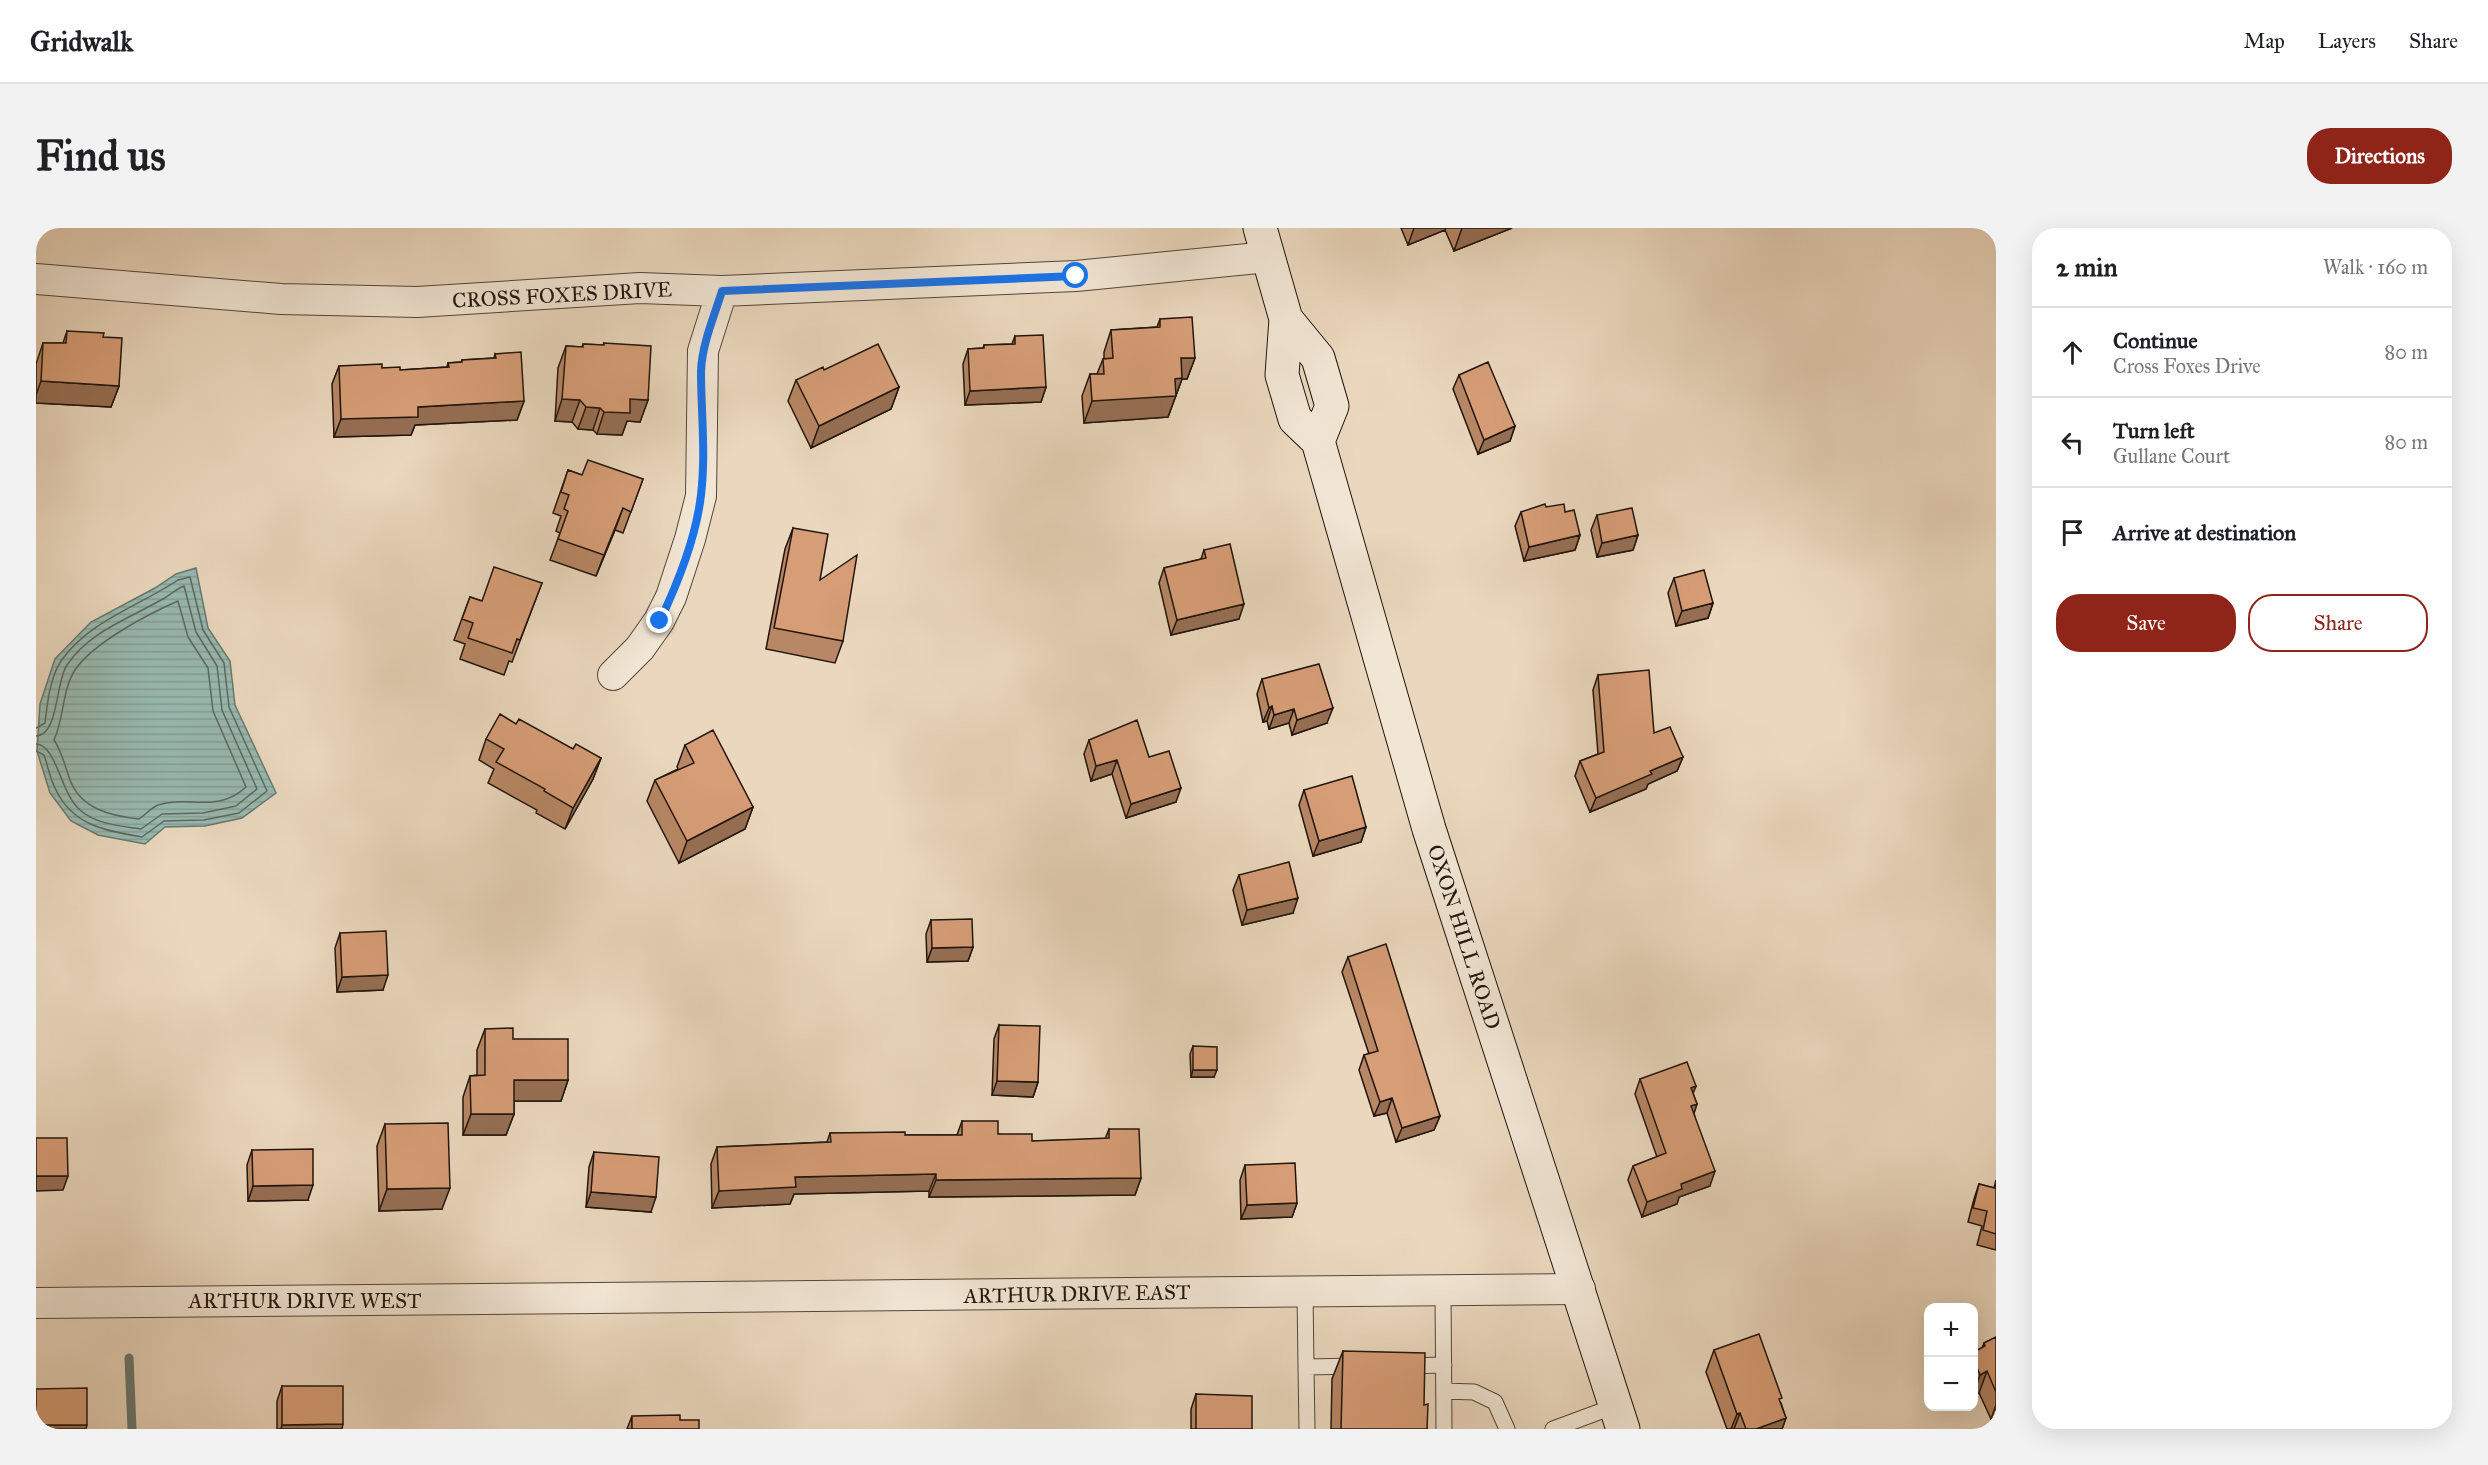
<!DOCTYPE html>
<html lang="en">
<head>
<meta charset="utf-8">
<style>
  body { margin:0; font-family:"IM FELL Great Primer",serif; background:#f2f2f2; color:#202124 }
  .controls { position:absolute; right:18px; bottom:18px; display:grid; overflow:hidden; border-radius:12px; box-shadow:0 6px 24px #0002 }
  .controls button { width:54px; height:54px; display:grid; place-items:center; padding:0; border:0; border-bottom:2px solid #e0e0e0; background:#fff; color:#202124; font:30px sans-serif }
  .stop { position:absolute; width:18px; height:18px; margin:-14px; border:4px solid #1a73e8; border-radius:50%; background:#fff }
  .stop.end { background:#1a73e8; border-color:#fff; box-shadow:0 2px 6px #0008 }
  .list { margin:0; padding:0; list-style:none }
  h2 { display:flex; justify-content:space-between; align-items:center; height:78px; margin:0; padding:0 24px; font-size:26px }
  h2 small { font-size:20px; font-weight:400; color:#757577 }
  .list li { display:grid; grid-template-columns:39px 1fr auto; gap:18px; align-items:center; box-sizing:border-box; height:90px; padding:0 24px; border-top:2px solid #e0e0e0 }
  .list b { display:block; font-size:22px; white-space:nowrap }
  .list p { margin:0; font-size:20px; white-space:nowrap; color:#757577 }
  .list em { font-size:20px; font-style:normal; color:#757577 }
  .actions { display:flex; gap:12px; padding:18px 24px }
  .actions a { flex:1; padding:14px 0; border:2px solid #8f2418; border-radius:24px; text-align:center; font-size:21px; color:#8f2418 }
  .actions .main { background:#8f2418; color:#fff }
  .icon { flex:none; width:33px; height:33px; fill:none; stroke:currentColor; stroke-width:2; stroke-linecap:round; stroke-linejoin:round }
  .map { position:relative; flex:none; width:1960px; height:1201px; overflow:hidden; border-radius:24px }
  header { display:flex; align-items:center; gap:36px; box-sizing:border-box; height:84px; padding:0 30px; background:#fff; border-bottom:2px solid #e0e0e0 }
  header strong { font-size:28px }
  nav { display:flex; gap:33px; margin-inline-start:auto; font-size:21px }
  .intro { display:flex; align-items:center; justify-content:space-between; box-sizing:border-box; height:144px; padding:0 36px }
  h1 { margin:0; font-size:42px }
  .button { padding:15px 27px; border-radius:24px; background:#8f2418; color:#fff; font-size:21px; font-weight:700 }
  main { display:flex; gap:36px; padding:0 36px }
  aside { flex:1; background:#fff; border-radius:24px; box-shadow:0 6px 24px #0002 }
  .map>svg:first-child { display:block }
  .water { fill:url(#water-rules); stroke:#687870; stroke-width:1.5 }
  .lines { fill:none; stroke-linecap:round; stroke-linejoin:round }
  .shore { stroke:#5c6860; stroke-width:1.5 }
  .stream { stroke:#687870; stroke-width:9 }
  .lane-casing { stroke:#53463a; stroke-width:17 }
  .street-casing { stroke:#53463a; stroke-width:32 }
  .secondary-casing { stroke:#21150e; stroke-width:35 }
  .lane { stroke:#f1e5d4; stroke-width:15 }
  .street { stroke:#f1e5d4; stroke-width:30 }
  .secondary { stroke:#f1e5d4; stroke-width:33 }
  .wall { fill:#b88765; stroke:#21150e; stroke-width:1.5 }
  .shaded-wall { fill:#966e53; stroke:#21150e; stroke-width:1.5 }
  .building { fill:#d69d76; stroke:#21150e; stroke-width:1.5 }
  .route { stroke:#1a73e8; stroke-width:8 }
  .labels { text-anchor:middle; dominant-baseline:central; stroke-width:5; stroke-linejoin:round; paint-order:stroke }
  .street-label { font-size:21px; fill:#21150e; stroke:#f1e5d4 }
</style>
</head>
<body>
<header>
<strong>Gridwalk</strong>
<nav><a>Map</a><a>Layers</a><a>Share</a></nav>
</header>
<div class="intro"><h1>Find us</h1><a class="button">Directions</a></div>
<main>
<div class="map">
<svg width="1960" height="1201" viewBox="0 0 1960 1201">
  <defs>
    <pattern id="water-rules" width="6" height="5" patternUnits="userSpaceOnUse" patternTransform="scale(1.5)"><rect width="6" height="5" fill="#98bab1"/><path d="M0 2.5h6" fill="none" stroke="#839f97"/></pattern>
  </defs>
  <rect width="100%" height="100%" fill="#ead7bd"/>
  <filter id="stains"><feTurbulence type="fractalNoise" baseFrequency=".00333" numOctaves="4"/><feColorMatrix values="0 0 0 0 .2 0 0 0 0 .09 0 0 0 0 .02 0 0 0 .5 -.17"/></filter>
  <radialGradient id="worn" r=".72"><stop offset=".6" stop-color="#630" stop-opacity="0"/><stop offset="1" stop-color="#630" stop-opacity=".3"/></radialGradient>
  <!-- water -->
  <path class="water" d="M 160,340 L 172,400 L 194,433 L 199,477 L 240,565 L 206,590 L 169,598 L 129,599 L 109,616 L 62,607 L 35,593 L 14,565 L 1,523 L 4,476 L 19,431 L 55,394 L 119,360 L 140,346 Z"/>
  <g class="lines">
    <!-- shore -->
    <path class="shore" d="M 142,373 L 152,409 L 172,440 L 177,483 L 210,559 C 181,586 152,567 122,577 C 115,580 109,587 103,591 C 75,588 45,581 34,552 C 29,538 26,524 18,512 C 28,491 26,462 39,442 C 57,415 112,386 142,373 Z
      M 0,500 L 9,495 C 11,477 14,449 25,433 C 53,393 103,378 142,352 L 154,349 L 167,402 L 188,435 L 193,479 L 231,563 L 203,585 L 168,592 L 128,593 L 106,609 C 71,603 37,598 20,562 C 14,551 12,538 8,527 L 0,523
      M 0,508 C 23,507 19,455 31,437 C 53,404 92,391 125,372 C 133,368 140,361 148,358 L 160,404 L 181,438 L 186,482 L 221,561 L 200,578 L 167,585 L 126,586 L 105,601 C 85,598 59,596 44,582 C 24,565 21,517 0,516"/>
    <!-- stream -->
    <path class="stream" d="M 93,1130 L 96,1201"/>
    <!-- lane casing -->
    <g class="lane-casing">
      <path id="lane" d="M 1407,1063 L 1408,1201
        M 1269,1064 L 1270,1139 L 1321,1138
        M 1369,1138 L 1408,1137
        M 1270,1139 L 1271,1201
        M 1408,1163 L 1438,1164 L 1459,1174 L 1471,1201
        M 1517,1201 L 1579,1178"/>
    </g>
    <!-- street casing -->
    <g class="street-casing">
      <path id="street" d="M 0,51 L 245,71 L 381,74 L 604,60 L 686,63 L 1040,48 L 1232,29
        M 577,447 L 604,420 L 623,393 L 635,369 L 654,311 L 665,268 L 667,123 L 686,63
        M 0,1075 L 1544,1061"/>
    </g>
    <!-- secondary casing -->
    <g class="secondary-casing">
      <path id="secondary" d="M 1224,0 L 1250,91 L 1246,147 L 1259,191 L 1282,213 L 1393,601 L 1587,1201
        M 1250,91 L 1282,130 L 1296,178 L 1282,213"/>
    </g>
    <!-- lane -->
    <use href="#lane" class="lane"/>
    <!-- street -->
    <use href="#street" class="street"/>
    <!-- secondary -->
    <use href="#secondary" class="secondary"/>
  </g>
  <!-- wall -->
  <path class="wall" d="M 1365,0 L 1476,0 L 1418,23 L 1409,2 L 1372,17 Z
    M 1124,91 L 1159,130 L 1151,151 L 1146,151 L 1132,189 L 1048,195 L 1046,168 L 1054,146 L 1061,146 L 1067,131 L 1068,130 L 1068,124 L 1075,102 L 1121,99 Z
    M 31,103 L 83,158 L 75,179 L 0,175 L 0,136 L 7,115 L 27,115 Z
    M 979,108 L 1010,159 L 1005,174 L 929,177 L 927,136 L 932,121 L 947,120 L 948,117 L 976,116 Z
    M 568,115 L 612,172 L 604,194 L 591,193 L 586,207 L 561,206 L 557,202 L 542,201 L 536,194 L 519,193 L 522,140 L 530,118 L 546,119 L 547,116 L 567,117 Z
    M 459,126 L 488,173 L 481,192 L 379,197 L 375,207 L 298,209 L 296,156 L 303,138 L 346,140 L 364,142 L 411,139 L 412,135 L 425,134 L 426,132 L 458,130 Z
    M 788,142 L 863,159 L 855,181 L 775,220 L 752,173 L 760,152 Z
    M 1423,147 L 1479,198 L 1474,213 L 1442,226 L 1417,161 Z
    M 532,242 L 546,247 L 607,251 L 587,305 L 579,302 L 560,348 L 514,332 L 524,305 L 520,303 L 525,288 L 517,285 Z
    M 1510,279 L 1529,284 L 1544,307 L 1539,322 L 1488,333 L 1479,298 L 1485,284 Z
    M 1561,287 L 1602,307 L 1597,322 L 1561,329 L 1555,302 Z
    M 757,300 L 784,352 L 807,413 L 799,435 L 730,421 L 749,321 Z
    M 1168,322 L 1203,391 L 1135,407 L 1123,355 L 1128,340 L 1165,331 Z
    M 1638,350 L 1677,375 L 1672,390 L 1640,398 L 1632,365 Z
    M 506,355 L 476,434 L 473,433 L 468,447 L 424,431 L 429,416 L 418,412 L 434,369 L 446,373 Z
    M 1562,447 L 1618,505 L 1647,529 L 1641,543 L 1612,556 L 1610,561 L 1554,584 L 1539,548 L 1544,533 L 1562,526 L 1557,462 Z
    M 1226,451 L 1291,495 L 1256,507 L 1253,495 L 1233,501 L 1231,493 L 1227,494 L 1221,466 Z
    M 480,496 L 537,521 L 565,530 L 557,551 L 529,601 L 500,585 L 501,582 L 452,555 L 458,541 L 443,532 L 450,511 Z
    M 1053,512 L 1113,529 L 1140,574 L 1090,590 L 1076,546 L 1055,553 L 1048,526 Z
    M 649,517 L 717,579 L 709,601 L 643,635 L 611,573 L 619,552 L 642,541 L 641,539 Z
    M 1268,562 L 1330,599 L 1325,614 L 1277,628 L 1263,577 Z
    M 1203,647 L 1257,685 L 1206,697 L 1197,662 Z
    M 895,692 L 937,719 L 932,733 L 891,734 L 890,706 Z
    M 304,705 L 347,762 L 301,764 L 299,720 Z
    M 1312,729 L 1404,888 L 1398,902 L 1360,914 L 1351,885 L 1338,888 L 1323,842 L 1328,827 L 1333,826 L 1306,744 Z
    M 963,797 L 1002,854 L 997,869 L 956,867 L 958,811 Z
    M 449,801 L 477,811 L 532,852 L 525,873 L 478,873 L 478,886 L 470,907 L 427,907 L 427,869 L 434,848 L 441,847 L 441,822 Z
    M 1157,818 L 1178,849 L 1155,849 L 1154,826 Z
    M 1604,851 L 1660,858 L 1657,865 L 1661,876 L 1658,885 L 1674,958 L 1643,969 L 1641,976 L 1606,989 L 1592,952 L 1597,938 L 1621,929 L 1599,866 Z
    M 926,893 L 962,906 L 996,913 L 1069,911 L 1073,901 L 1105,950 L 1099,967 L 893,969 L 893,963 L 758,966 L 754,976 L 676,980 L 675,936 L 681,919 L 791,914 L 794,905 L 869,907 L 921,907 Z
    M 349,896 L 406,981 L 343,983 L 341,918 Z
    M 216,922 L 272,972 L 212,973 L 211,937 Z
    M 558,924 L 615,984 L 550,979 L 553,939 Z
    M 1209,937 L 1261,975 L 1256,989 L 1205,991 L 1204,952 Z
    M 1960,952 L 1960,1022 L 1941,1017 L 1946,998 L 1932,994 L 1938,971 L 1943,956 L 1958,960 Z
    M 1960,1109 L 1960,1189 L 1955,1191 L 1943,1165 L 1938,1167 L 1938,1124 L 1946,1120 L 1948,1115 Z
    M 1678,1122 L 1745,1175 L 1750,1190 L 1746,1201 L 1691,1201 L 1670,1144 Z
    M 1307,1123 L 1388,1177 L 1391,1201 L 1295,1201 L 1296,1151 Z
    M 246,1158 L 306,1201 L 241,1201 L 241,1173 Z
    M 1160,1166 L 1216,1201 L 1155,1201 L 1155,1181 Z
    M 596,1188 L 596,1201 L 591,1201 Z"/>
  <!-- shaded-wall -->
  <path class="shaded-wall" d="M 1378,0 L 1410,0 L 1409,2 L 1372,17 Z
    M 1426,0 L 1476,0 L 1418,23 Z
    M 1145,130 L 1159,130 L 1151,151 L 1146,151 L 1132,189 L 1048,195 L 1056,173 Z
    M 5,153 L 83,158 L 75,179 L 0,175 L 0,167 Z
    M 863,159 L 855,181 L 775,220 L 783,198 Z
    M 1010,159 L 1005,174 L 929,177 L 934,163 Z
    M 526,171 L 544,172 L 536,194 L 519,193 Z
    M 594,171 L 612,172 L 604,194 L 591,193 L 586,207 L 561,206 L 568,184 Z
    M 488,173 L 481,192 L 379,197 L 375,207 L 298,209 L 305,191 L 382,179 Z
    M 550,179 L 564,180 L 557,202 L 542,201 Z
    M 1479,198 L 1474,213 L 1442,226 L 1448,212 Z
    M 587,280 L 579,302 L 560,348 L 568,327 Z
    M 1544,307 L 1539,322 L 1488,333 L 1493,319 Z
    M 1602,307 L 1597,322 L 1561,329 L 1566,315 Z
    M 1677,375 L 1672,390 L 1640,398 L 1646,383 Z
    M 1208,376 L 1203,391 L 1135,407 L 1141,392 Z
    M 1236,478 L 1231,493 L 1227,494 L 1233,480 Z
    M 1297,480 L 1291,495 L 1256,507 L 1261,492 Z
    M 1258,481 L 1253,495 L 1233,501 L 1238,487 Z
    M 1647,529 L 1641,543 L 1612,556 L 1610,561 L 1554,584 L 1560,570 L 1614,543 Z
    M 565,530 L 557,551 L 529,601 L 537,580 Z
    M 1081,532 L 1076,546 L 1055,553 L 1060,538 Z
    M 1145,560 L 1140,574 L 1090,590 L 1095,576 Z
    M 717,579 L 709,601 L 643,635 L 651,613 Z
    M 1330,599 L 1325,614 L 1277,628 L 1283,613 Z
    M 1262,670 L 1257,685 L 1206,697 L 1211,682 Z
    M 937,719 L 932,733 L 891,734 L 896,720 Z
    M 352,747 L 347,762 L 301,764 L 306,749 Z
    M 1157,842 L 1181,842 L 1178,849 L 1155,849 Z
    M 478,852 L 532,852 L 525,873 L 470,873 Z
    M 961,853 L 1002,854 L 997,869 L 956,867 Z
    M 1660,858 L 1654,873 L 1655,860 Z
    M 1356,870 L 1351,885 L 1338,888 L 1344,874 Z
    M 1661,876 L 1656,891 L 1655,878 Z
    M 435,886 L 478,886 L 470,907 L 427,907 Z
    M 1404,888 L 1398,902 L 1360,914 L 1366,900 Z
    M 1679,943 L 1674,958 L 1643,969 L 1641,976 L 1606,989 L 1611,974 L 1645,956 Z
    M 900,946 L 893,963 L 758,966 L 754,976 L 676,980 L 683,963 L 759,949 Z
    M 0,948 L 32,948 L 27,962 L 0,963 Z
    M 1105,950 L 1099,967 L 893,969 L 900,952 Z
    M 277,957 L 272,972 L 212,973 L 217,958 Z
    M 414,960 L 406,981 L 343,983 L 351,961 Z
    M 555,964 L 620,969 L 615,984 L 550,979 Z
    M 1261,975 L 1256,989 L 1205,991 L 1211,977 Z
    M 1951,1143 L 1943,1165 L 1938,1167 L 1938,1164 L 1944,1147 Z
    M 1960,1177 L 1960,1189 L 1955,1191 Z
    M 1704,1185 L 1698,1201 L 1695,1201 L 1701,1186 Z
    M 1750,1190 L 1746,1201 L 1720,1201 Z
    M 307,1196 L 306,1201 L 245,1201 L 246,1197 Z
    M 0,1197 L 51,1197 L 50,1201 L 0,1201 Z"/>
  <!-- building -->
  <path class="building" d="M 1156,89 L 1159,130 L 1145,130 L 1146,150 L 1139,151 L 1140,168 L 1056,173 L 1054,146 L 1068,146 L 1067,131 L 1077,130 L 1075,102 L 1124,99 L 1124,91 Z
    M 31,103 L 68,105 L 67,109 L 86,110 L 83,158 L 5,153 L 7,115 L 30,115 Z
    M 1007,107 L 1010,159 L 934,163 L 932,121 L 948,120 L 948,117 L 979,116 L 979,108 Z
    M 568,115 L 615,118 L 612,172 L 594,171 L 594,185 L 568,184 L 564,180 L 550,179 L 544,172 L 526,171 L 530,118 L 547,119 L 547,116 L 568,117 Z
    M 842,116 L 863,159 L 783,198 L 760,152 L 787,139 L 788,142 Z
    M 485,124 L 488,173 L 382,179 L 382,189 L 305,191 L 303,138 L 346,136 L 346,140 L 364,139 L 364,142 L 413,139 L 412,135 L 426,134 L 426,132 L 460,130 L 459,126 Z
    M 1452,134 L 1479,198 L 1448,212 L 1423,147 Z
    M 552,232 L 607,251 L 595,284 L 587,280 L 568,327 L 522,311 L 532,283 L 528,281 L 533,267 L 525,264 L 532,242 L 546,247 Z
    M 1509,276 L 1510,279 L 1528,276 L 1529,284 L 1538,282 L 1544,307 L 1493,319 L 1485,284 Z
    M 1596,280 L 1602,307 L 1566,315 L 1561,287 Z
    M 757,300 L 792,306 L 784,352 L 821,327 L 807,413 L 738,400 Z
    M 1194,316 L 1208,376 L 1141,392 L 1128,340 L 1170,330 L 1168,322 Z
    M 458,339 L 506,355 L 484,412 L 481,411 L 476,425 L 432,410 L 437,395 L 426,391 L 434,369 L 446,373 Z
    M 1668,342 L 1677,375 L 1646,383 L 1638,350 Z
    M 1283,436 L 1297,480 L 1261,492 L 1258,481 L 1238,487 L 1236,478 L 1233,480 L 1226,451 Z
    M 1613,442 L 1618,505 L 1634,499 L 1647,529 L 1614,543 L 1616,546 L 1560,570 L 1544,533 L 1568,524 L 1562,447 Z
    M 464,486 L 480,496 L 483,491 L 537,521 L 540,516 L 565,530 L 537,580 L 508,563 L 509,561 L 460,534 L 468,521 L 450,511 Z
    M 1101,492 L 1113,529 L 1133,523 L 1145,560 L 1095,576 L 1081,532 L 1060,538 L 1053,512 Z
    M 677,502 L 717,579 L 651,613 L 619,552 L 658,535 L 649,517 Z
    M 1316,548 L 1330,599 L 1283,613 L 1268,562 Z
    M 1253,634 L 1262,670 L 1211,682 L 1203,647 Z
    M 936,691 L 937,719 L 896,720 L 895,692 Z
    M 350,703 L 352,747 L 306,749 L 304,705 Z
    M 1350,716 L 1404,888 L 1366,900 L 1356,870 L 1344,874 L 1328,827 L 1342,823 L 1312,729 Z
    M 963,797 L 1004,798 L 1002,854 L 961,853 Z
    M 477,800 L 477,811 L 532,811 L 532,852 L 478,852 L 478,886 L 435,886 L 434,848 L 449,847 L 449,801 Z
    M 1157,818 L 1181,819 L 1181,842 L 1157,842 Z
    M 1651,834 L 1660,858 L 1655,860 L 1661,876 L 1655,878 L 1679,943 L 1645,956 L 1646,961 L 1611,974 L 1597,938 L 1630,925 L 1604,851 Z
    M 926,893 L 962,893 L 962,906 L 996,906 L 996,913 L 1073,910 L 1073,901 L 1103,901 L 1105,950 L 900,952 L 900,946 L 759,949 L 760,959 L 683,963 L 681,919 L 795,914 L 794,905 L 869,904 L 869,907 L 926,907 Z
    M 412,895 L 414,960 L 351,961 L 349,896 Z
    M 0,910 L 31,910 L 32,948 L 0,948 Z
    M 277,921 L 277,957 L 217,958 L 216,922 Z
    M 558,924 L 623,929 L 620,969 L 555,964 Z
    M 1259,935 L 1261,975 L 1211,977 L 1209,937 Z
    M 1943,956 L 1959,960 L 1960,957 L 1960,1006 L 1947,1002 L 1951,983 L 1937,980 Z
    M 1723,1106 L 1746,1170 L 1743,1171 L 1750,1190 L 1720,1201 L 1710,1201 L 1704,1185 L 1701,1186 L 1678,1122 Z
    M 1960,1109 L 1960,1164 L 1951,1143 L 1944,1147 L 1938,1132 L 1938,1124 L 1949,1118 L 1948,1115 Z
    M 1307,1123 L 1389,1125 L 1388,1177 L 1392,1176 L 1391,1201 L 1305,1201 Z
    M 246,1158 L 307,1158 L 307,1196 L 246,1197 Z
    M 51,1160 L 51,1197 L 0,1197 L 0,1161 Z
    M 1160,1166 L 1216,1168 L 1216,1201 L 1160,1201 Z
    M 644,1187 L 644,1192 L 663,1192 L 663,1201 L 596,1201 L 596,1188 Z"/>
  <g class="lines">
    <!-- route -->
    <path class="route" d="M 624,393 C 642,354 660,310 665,267 C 670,225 665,184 665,143 C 666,116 678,89 686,63 L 1040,48"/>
  </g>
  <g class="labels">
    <!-- street labels -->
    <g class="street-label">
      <text transform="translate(526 67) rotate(-3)">CROSS FOXES DRIVE</text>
      <text transform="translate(1428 709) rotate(72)">OXON HILL ROAD</text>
      <text transform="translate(1041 1066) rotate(-1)">ARTHUR DRIVE EAST</text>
      <text x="269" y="1073">ARTHUR DRIVE WEST</text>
    </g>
  </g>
  <rect width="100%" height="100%" filter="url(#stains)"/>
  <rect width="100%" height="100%" fill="url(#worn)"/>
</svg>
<div class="controls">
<button>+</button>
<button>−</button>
</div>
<div class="stop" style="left:1040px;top:48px"></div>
<div class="stop end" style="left:624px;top:393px"></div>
</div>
<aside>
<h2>2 min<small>Walk · 160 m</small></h2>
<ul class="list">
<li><svg class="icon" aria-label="ahead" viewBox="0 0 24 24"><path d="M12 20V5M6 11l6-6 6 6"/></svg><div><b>Continue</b><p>Cross Foxes Drive</p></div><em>80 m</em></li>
<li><svg class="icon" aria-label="left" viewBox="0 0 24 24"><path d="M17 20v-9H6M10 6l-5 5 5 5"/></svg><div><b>Turn left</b><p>Gullane Court</p></div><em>80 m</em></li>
<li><svg class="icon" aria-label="arrive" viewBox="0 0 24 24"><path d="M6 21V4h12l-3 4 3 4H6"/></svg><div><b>Arrive at destination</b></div></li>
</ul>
<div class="actions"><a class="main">Save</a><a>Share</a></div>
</aside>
</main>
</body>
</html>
